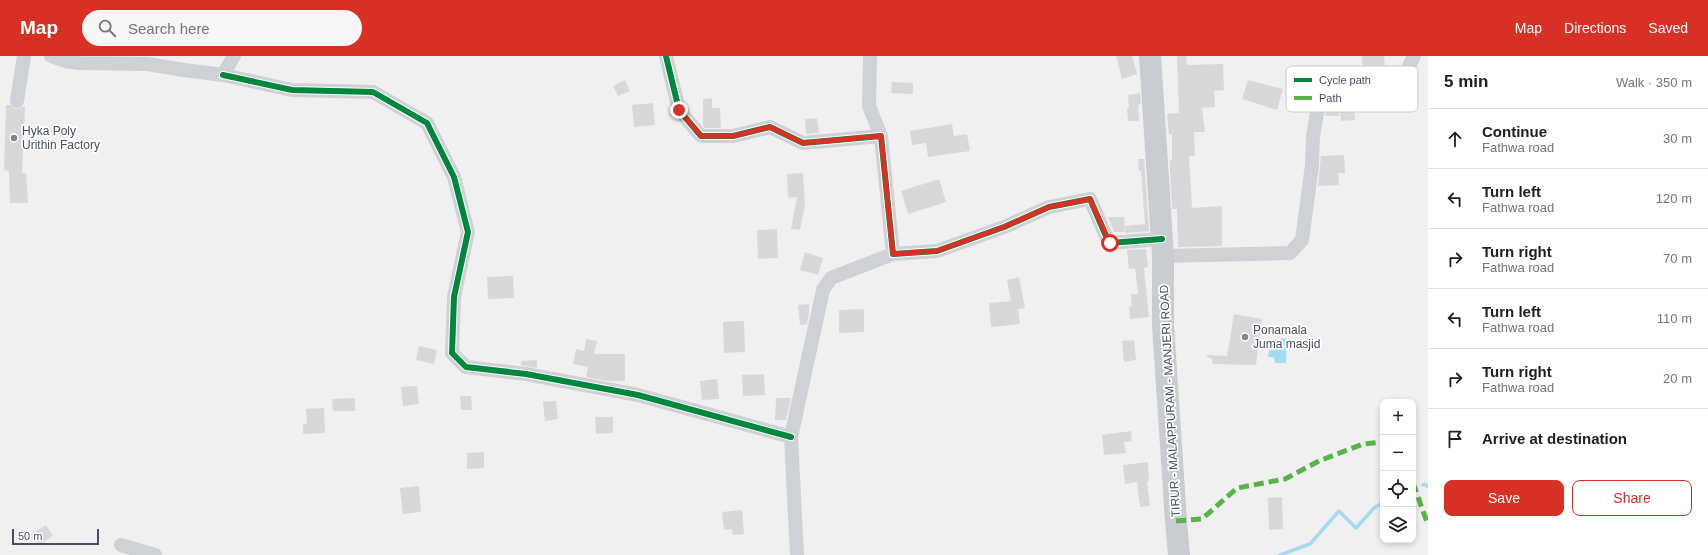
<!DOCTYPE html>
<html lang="en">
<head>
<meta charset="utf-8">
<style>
  body { margin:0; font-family:Helvetica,sans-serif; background:#f6f6f6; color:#202124 }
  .controls { position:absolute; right:12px; bottom:12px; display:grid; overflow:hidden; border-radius:8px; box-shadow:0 2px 6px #0003 }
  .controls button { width:36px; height:36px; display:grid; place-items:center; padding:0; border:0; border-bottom:1px solid #e0e0e0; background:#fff; color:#202124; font:20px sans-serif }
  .scale { position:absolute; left:12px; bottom:10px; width:87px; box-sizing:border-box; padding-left:4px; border:2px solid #45505f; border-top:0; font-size:11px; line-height:14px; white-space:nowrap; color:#45505f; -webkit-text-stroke:3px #fff; paint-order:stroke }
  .stop { position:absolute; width:12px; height:12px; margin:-9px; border:3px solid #d93025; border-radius:50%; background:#fff }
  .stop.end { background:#d93025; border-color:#fff; box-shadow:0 1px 4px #0008 }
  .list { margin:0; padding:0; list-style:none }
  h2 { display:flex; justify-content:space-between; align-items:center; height:52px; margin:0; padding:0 16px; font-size:17px }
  h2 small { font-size:13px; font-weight:400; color:#757577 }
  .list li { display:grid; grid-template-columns:26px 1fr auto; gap:12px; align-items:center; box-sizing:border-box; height:60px; padding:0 16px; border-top:1px solid #e0e0e0 }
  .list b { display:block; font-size:15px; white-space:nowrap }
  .list p { margin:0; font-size:13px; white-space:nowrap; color:#757577 }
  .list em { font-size:13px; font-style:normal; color:#757577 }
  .actions { display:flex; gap:8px; padding:12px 16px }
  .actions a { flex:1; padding:9px 0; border:1px solid #d93025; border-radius:8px; text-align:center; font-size:14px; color:#d93025 }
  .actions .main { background:#d93025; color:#fff }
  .icon { flex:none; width:22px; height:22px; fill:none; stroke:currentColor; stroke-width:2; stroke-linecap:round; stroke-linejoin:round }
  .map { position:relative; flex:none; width:1428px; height:499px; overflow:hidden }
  header { display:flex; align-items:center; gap:24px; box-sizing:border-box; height:56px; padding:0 20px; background:#d93025; color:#fff }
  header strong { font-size:19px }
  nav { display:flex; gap:22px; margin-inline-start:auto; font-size:14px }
  .search { width:280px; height:36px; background:#f6f6f6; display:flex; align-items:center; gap:10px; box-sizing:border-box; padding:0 14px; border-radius:22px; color:#757577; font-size:15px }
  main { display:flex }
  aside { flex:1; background:#fff }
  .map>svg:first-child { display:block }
  .water { fill:#a3daf4 }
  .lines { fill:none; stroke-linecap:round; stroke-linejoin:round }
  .stream { stroke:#a3daf4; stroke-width:3.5 }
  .building { fill:#d8d8db }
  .street { stroke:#ced1d5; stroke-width:14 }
  .primary { stroke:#c9ccd1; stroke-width:22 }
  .quiet { stroke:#57b448; stroke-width:5; stroke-dasharray:10 5; stroke-linecap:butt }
  .cycleway-casing { stroke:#fff; stroke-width:8 }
  .cycleway { stroke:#00873e; stroke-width:6 }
  .route { stroke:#d93025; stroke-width:5 }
  .poi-dot { fill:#818892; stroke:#fff; stroke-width:1.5 }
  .labels { text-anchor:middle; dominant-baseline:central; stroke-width:3.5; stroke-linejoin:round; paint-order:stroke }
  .poi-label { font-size:12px; fill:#45505f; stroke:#fff; text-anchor:start }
  .street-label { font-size:12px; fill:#45505f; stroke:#fff }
  .key { fill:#fff; stroke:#c7cacf; stroke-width:1 }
  .key-label { font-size:11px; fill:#45505f }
</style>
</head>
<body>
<header>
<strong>Map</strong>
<div class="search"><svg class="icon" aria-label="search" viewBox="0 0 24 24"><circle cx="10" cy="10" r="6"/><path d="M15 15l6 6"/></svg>Search here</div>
<nav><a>Map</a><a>Directions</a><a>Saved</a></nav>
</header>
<main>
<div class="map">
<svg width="1428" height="499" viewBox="0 0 1428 499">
  <rect width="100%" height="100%" fill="#f1f0f0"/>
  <!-- water -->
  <path class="water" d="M 1287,282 L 1286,307 L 1275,307 L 1274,301 L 1268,301 L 1271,284 Z"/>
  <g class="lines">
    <!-- stream -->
    <path class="stream" d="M 1423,429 L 1425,428 L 1428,431
      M 1280,499 L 1310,488 L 1339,455 L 1356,472 L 1375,451 L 1383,447"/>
  </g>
  <!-- building -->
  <path class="building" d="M 1116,0 L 1132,0 L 1137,18 L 1122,23 Z
    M 1177,0 L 1186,0 L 1187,9 L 1223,8 L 1224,34 L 1214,35 L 1215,51 L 1202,52 L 1205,76 L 1194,76 L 1195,100 L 1189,100 L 1192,152 L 1222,150 L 1222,190 L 1178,191 L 1177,153 L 1172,153 L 1170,114 L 1170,104 L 1172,104 L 1172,78 L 1169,79 L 1167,58 L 1179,57 Z
    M 1362,0 L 1384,0 L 1385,11 L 1363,13 Z
    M 625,24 L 630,35 L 618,40 L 613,30 Z
    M 1248,24 L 1283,33 L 1277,54 L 1242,43 Z
    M 892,26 L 913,27 L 913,38 L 891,37 Z
    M 1140,37 L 1141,48 L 1138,49 L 1139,65 L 1128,65 L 1127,52 L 1129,52 L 1128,39 Z
    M 712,42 L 712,52 L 720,52 L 721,72 L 705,72 L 703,69 L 703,43 Z
    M 653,47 L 655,69 L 634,71 L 632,49 Z
    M 1338,47 L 1339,60 L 1325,60 L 1330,48 Z
    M 6,49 L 10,49 L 16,53 L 25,50 L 22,117 L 26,117 L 28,147 L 10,147 L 9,115 L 4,114 Z
    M 1354,52 L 1355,64 L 1341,65 L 1340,53 Z
    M 817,62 L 819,77 L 806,78 L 805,63 Z
    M 952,68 L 954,80 L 967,78 L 970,95 L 928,101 L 926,87 L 912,89 L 910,75 Z
    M 1344,99 L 1345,117 L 1338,117 L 1339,129 L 1318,130 L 1321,100 Z
    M 1138,103 L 1144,103 L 1149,175 L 1126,177 L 1125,170 L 1145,168 L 1141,115 L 1139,115 Z
    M 803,117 L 805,149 L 800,174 L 791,173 L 797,141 L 788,142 L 787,118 Z
    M 939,123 L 946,146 L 908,158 L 901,135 Z
    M 1108,161 L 1124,161 L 1125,176 L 1114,176 Z
    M 777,173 L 778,202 L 758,203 L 757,174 Z
    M 1146,193 L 1148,211 L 1144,212 L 1149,261 L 1130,263 L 1129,251 L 1132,250 L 1131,238 L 1138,238 L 1135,212 L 1129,213 L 1127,194 Z
    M 805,196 L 823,202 L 818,219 L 800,214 Z
    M 513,220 L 514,242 L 488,243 L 487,221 Z
    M 1019,221 L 1025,252 L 1018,253 L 1020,268 L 991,271 L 989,247 L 1011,245 L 1007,224 Z
    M 809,248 L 809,257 L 807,268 L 800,269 L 798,249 Z
    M 864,253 L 864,276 L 839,277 L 839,254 Z
    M 1234,258 L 1262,263 L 1256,309 L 1213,308 L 1212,303 L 1206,300 L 1207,299 L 1227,300 Z
    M 744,265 L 745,296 L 724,297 L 723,266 Z
    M 586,283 L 597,285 L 594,298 L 625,298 L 625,325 L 607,325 L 586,321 L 588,311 L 573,308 L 576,293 L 584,295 Z
    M 1134,284 L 1136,304 L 1124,306 L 1122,285 Z
    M 419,290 L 437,294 L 434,308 L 416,304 Z
    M 537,304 L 537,312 L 521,309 L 521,305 Z
    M 764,318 L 765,339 L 743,340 L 742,319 Z
    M 717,323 L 719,343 L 702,344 L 700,325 Z
    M 417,330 L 419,348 L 403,350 L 401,331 Z
    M 460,340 L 471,340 L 472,354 L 461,354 Z
    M 355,342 L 355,355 L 333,355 L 332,343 Z
    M 776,342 L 791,342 L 786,364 L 775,364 Z
    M 556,345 L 558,363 L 545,365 L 543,346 Z
    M 324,352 L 325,377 L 303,378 L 303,368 L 307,368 L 306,353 Z
    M 595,361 L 613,361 L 613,377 L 596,378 Z
    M 1131,375 L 1132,385 L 1124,386 L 1126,397 L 1104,399 L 1102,379 Z
    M 484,396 L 484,412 L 467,413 L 467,397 Z
    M 1148,406 L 1149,425 L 1147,425 L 1150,450 L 1140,451 L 1137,426 L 1125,428 L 1123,409 Z
    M 419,430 L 421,456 L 403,458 L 400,432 Z
    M 1282,441 L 1283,473 L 1269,474 L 1268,442 Z
    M 742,454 L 744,478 L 733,479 L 732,473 L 724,474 L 722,456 Z
    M 46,469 L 53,480 L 37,490 L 30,479 Z"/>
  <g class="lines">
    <!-- street -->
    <path class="street" d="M 51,0 L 65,5 L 65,0
      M 666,0 L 679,54 L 701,80 L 733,80 L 770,71 L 803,87 L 881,80 L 893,198 L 937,195 L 1004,171 L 1049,151 L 1090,143 L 1109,187 L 1162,183
      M 870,0 L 869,50 L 881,80
      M 65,5 L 80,7 L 147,8 L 184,14 L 223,19 L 234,0
      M 223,19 L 292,34 L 373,36 L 427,67 L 454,121 L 468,176 L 454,241 L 452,297 L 466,311 L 526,318 L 638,339 L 791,381
      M 17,45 L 24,0
      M 1163,200 L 1290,197 L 1302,184 L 1312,109 L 1313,80 L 1317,57 L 1324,40 L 1332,37 L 1402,25 L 1414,0
      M 121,489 L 155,499
      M 797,499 L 791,381 L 823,234 L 831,222 L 893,198"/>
    <!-- primary -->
    <path class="primary" d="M 1150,0 L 1163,200 L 1163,269 L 1176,465 L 1179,499"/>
    <!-- quiet -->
    <path class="quiet" d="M 1413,427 L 1428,469
      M 1176,465 L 1202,463 L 1237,432 L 1285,423 L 1319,405 L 1363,388 L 1383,386"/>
    <!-- cycleway casing -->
    <g class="cycleway-casing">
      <path id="cycleway" d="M 666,0 L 679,54 L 701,80 L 733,80 L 770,71 L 803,87 L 881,80 L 893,198 L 937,195 L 1004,171 L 1049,151 L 1090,143 L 1109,187 L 1162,183
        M 223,19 L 292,34 L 373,36 L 427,67 L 454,121 L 468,176 L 454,241 L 452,297 L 466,311 L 526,318 L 638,339 L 791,381"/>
    </g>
    <!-- cycleway -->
    <use href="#cycleway" class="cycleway"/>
  </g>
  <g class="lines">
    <!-- route -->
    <path class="route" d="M 679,54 L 701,80 L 733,80 L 770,71 L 803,87 L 881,80 L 893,198 L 937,195 L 1004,171 L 1049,151 L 1090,143 L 1110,187"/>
  </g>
  <!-- markers -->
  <g class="poi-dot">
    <circle cx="14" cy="82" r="4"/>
    <circle cx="1245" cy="281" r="4"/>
  </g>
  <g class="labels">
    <!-- poi labels -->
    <g class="poi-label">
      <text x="22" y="75">Hyka Poly<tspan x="22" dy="14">Urithin Factory</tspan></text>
      <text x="1253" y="274">Ponamala<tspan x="1253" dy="14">Juma masjid</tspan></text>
    </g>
    <!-- street labels -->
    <g class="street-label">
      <text transform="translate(1170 345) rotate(-93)">TIRUR - MALAPPURAM - MANJERI ROAD</text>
    </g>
  </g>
  <!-- legend -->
  <rect x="1286" y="10" width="132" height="46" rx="6" class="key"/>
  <rect x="1294" y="22" width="18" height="4" fill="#00873e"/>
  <rect x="1294" y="40" width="18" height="4" fill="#57b448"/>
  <g class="key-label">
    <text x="1319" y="28">Cycle path</text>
    <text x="1319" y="46">Path</text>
  </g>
</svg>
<div class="controls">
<button>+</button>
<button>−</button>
<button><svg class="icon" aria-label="locate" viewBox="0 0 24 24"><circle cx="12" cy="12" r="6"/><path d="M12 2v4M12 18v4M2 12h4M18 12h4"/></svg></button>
<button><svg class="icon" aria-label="layers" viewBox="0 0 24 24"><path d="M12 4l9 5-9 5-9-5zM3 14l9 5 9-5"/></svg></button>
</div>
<div class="scale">50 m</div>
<div class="stop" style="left:1110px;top:187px"></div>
<div class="stop end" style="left:679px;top:54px"></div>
</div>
<aside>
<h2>5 min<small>Walk · 350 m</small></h2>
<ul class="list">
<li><svg class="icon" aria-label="ahead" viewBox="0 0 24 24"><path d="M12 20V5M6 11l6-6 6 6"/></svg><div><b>Continue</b><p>Fathwa road</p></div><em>30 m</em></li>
<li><svg class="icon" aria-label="left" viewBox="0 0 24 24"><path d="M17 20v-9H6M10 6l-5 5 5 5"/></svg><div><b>Turn left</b><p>Fathwa road</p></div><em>120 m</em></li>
<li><svg class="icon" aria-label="right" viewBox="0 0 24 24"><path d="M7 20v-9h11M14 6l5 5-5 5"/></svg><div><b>Turn right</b><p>Fathwa road</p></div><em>70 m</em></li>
<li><svg class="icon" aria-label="left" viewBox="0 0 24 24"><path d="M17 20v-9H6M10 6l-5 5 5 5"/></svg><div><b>Turn left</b><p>Fathwa road</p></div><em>110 m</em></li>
<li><svg class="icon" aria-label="right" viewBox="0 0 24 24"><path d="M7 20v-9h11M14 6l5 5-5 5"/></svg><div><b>Turn right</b><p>Fathwa road</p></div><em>20 m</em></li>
<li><svg class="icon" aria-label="arrive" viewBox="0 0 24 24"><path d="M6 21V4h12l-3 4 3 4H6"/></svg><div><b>Arrive at destination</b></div></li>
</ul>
<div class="actions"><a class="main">Save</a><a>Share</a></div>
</aside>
</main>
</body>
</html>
